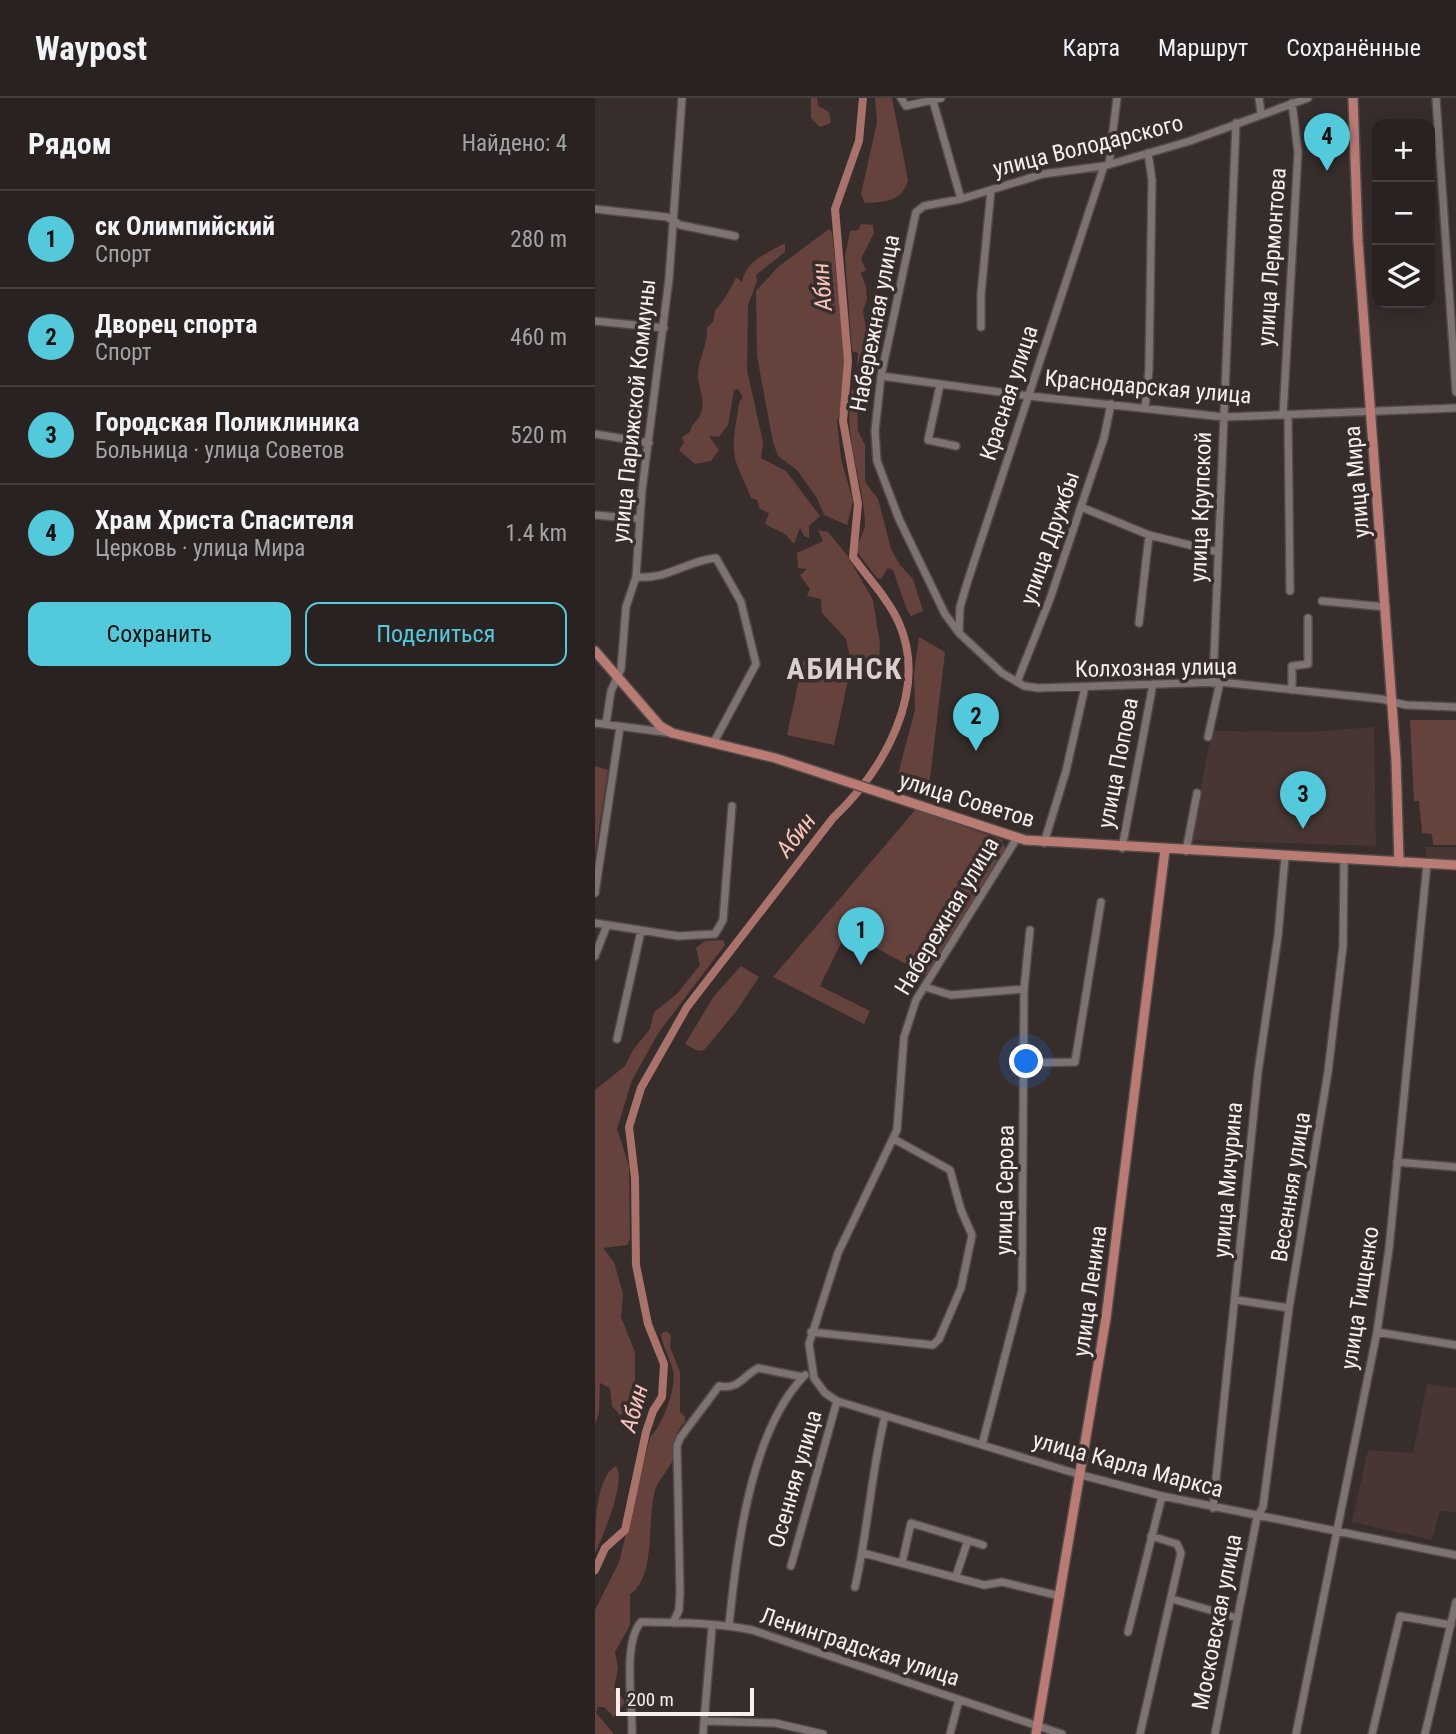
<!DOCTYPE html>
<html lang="ru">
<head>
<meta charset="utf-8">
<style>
  body { margin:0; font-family:"Roboto Condensed",sans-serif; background:#312a2a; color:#f1f3f6 }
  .controls { position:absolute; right:21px; top:21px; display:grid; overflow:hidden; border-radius:14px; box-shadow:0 4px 18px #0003 }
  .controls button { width:63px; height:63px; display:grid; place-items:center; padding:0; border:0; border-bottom:2px solid #453f3f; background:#292221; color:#f1f3f6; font:35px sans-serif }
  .scale { position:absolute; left:21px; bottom:18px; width:138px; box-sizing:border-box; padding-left:7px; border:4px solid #f6efee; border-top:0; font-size:19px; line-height:24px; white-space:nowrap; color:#f6efee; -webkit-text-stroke:5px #372e2c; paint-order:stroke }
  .you { position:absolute; left:432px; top:964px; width:24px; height:24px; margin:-18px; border:5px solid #fff; border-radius:50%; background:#1a73e8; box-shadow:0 0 0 10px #1a73e833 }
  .badge { display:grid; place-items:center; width:46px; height:46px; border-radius:50%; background:#53cadc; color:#111; font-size:23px; font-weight:700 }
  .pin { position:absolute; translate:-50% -58px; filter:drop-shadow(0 2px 4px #0008) }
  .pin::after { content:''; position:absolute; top:37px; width:24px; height:21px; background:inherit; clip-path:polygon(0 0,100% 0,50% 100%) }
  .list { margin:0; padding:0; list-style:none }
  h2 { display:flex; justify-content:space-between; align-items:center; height:91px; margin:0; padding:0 28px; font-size:30px }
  h2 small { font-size:23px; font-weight:400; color:#a5a4a5 }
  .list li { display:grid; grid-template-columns:46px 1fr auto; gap:21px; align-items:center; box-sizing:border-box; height:98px; padding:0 28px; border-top:2px solid #453f3f }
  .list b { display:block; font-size:26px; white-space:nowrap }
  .list p { margin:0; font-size:23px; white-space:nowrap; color:#a5a4a5 }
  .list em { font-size:23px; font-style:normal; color:#a5a4a5 }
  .actions { display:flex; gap:14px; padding:21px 28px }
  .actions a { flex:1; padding:16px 0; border:2px solid #53cadc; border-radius:14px; text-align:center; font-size:24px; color:#53cadc }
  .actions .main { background:#53cadc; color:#111 }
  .icon { flex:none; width:38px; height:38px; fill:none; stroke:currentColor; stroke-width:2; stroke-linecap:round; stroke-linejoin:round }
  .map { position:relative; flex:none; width:861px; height:1636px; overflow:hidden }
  header { display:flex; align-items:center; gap:42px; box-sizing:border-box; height:98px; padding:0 35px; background:#292221; border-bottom:2px solid #453f3f }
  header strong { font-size:33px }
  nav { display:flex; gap:38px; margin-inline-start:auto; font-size:24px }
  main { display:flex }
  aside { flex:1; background:#292221 }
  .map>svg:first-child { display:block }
  .built { fill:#473634 }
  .green { fill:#66423d }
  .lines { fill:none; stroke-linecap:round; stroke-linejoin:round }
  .river { stroke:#a9726a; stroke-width:8 }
  .minor-casing { stroke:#524a48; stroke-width:10 }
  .major-casing { stroke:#524a48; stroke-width:12 }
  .minor { stroke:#7f7372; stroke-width:7 }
  .major { stroke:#b97b73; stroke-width:9 }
  .labels { text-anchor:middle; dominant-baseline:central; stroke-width:7; stroke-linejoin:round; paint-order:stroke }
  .street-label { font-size:23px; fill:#f6efee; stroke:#372e2c }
  .water-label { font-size:24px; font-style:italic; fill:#f8c4bc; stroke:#372e2c }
  .district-label { font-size:30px; font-weight:bold; letter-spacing:2px; fill:#dccfcd; stroke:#372e2c }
</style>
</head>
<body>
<header>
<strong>Waypost</strong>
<nav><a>Карта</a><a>Маршрут</a><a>Сохранённые</a></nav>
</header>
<main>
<aside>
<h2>Рядом<small>Найдено: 4</small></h2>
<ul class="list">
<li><span class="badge">1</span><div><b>ск Олимпийский</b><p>Спорт</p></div><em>280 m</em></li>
<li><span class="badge">2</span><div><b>Дворец спорта</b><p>Спорт</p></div><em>460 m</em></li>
<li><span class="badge">3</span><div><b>Городская Поликлиника</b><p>Больница · улица Советов</p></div><em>520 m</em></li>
<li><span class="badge">4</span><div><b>Храм Христа Спасителя</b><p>Церковь · улица Мира</p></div><em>1.4 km</em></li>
</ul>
<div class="actions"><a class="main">Сохранить</a><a>Поделиться</a></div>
</aside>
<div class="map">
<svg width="861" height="1636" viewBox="0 0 861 1636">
  <rect width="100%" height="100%" fill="#372e2c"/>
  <!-- built -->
  <path class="built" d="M 779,629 L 781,748 L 595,742 L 617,633 L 714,634 Z
    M 831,749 L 861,749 L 861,761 L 831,760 Z
    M 832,1286 L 861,1290 L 861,1414 L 845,1413 L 837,1442 L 757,1424 L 773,1352 L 818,1355 Z"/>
  <!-- green -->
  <path class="green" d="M 216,0 L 222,0 L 223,8 L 234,14 L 236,25 L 225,29 L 216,20 Z
    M 280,0 L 297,0 L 313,82 C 307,104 289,104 270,105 L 266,96 L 282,24 Z
    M 266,126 L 278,127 L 279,135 L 266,161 L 271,172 L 266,175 L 271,189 L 272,201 L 268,213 L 272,236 L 262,270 L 263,255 L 257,253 L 250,158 L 255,133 L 263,132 Z
    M 234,131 L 237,134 L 250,262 L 250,297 L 242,323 L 246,361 L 258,403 L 252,427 L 229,417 L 222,400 L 202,372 L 183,358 L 178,344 L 162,258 L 161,193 L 183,169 Z
    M 190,145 L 190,154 L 161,177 L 162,183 L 153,207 L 152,272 L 168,344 L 166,360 L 191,373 L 225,418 L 214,428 L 214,440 L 209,438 L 205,430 L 199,446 L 190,436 L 170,426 L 174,415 L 165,411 L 162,402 L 156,400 C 141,361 134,363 142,319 C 144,311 142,305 148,299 L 143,291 L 139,292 L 133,327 L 124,339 L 114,338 L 124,352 L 116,363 L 100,366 L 84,352 L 89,345 L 87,339 L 95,334 C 97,325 103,323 106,315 C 111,301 102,288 103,275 C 104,260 113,246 112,230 L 118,224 L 120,212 C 126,208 138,187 141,179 L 147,184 C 151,162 173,155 190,145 Z
    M 257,290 L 262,300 L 263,333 L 270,347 L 270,384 L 283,401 L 296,451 L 305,467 L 318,481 L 328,513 L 316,518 L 312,512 L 298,472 L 293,470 L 286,481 L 282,480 L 262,454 C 262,442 271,435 270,423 C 267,377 247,336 257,290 Z
    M 223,432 L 233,434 L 252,457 L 278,502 L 285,546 L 283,576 L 257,569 L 251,541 L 227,515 L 226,501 L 212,498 L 215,491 L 205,477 L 212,471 L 203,470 L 202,455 L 228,443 Z
    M 324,539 L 350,554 L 334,689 L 303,676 L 320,612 L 319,575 Z
    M 208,563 L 255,573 L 239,647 L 192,637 Z
    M 815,622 L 861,622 L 861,747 L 838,747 L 837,736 L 827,735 L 824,703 L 819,703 Z
    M 0,668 L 13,672 L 0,756 Z
    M 321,711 L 407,742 L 411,752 L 333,878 L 259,838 L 248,841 L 225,888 L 275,913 L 269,926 L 178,879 Z
    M 128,842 L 130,847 L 64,934 L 37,982 L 22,1031 L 34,1068 L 35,1141 L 32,1147 L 8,1150 L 19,1164 L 28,1196 L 26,1219 L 40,1254 L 40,1294 L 36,1310 L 25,1317 L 17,1308 L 15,1290 L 5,1285 L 4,1315 L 0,1326 L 0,992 L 30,968 L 38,952 L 55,931 L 59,914 L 82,896 L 105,867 L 101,850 L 110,843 Z
    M 146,868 L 164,879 L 140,915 L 109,952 L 103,953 L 90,946 L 119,898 Z
    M 71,1233 L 76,1237 L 75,1249 L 85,1274 L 85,1314 L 90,1319 L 90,1324 C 76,1336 83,1349 77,1364 C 73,1372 66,1379 62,1387 C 50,1414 63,1479 35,1496 L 35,1527 L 20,1554 L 23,1571 L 19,1589 L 30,1604 L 19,1619 L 9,1609 L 3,1609 L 1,1615 L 19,1636 L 0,1636 L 0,1512 L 24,1464 L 55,1339 C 67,1329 82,1289 78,1273 C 76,1263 70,1252 67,1242 L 66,1236 Z
    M 21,1368 C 32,1383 7,1439 0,1456 C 0,1433 0,1379 21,1368 Z"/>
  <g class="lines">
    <!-- river -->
    <path class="river" d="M 0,1472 L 10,1450 L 30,1432 L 51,1334 L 58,1313 L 67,1299 L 69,1266 L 53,1226 L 41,1167 L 40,1080 L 34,1029 L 46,990 L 92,909 L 238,720 C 288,673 334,594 304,525 C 294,502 273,480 258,459 L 263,406 L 248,323 L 253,263 L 240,111 L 264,43 L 268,0"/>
    <!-- minor casing -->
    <g class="minor-casing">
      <path id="minor" d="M 306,0 L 311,8 L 346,0
        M 664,0 L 666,15
        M 713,0 L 595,43 L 509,68 L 448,76 L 366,101 L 329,108 L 321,114 L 286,278 L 280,333 L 282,363 L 304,421 L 350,516 L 364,535 L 407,575 L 429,588 L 443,590 L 625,584 L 786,601 L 811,607 L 861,609
        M 841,0 L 861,294
        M 338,3 L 366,101
        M 514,66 L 522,0
        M 0,111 L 72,119 L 85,127 L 140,138
        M 0,223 L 69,230
        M 386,229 L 386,196 L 396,92
        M 286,278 L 434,298 L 629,319 L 861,310
        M 345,287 L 333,342 L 361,348
        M 550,310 L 554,271 L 557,82 L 553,55
        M 688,317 L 703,54 L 697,5
        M 693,317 L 695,493
        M 0,336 L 54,345
        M 486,409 L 554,437 L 623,454
        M 0,417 L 45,421
        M 41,479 C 72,482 91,463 121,460 L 146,504 L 161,566 L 119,644
        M 727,503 L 791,509
        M 544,525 L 554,437
        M 364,534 L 365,509 L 373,482 L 509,68
        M 422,584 L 455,501 L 509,340 L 516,306
        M 618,585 L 641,25
        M 697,592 L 697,568 L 713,566 L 713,520
        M 0,625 L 76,635
        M 11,626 L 16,593 L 26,571 L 31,509 L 41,479 L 47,392 L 74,181 L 87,0
        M 613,639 L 625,584
        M 422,740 L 321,902 L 309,939 L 302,1032 L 243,1155 L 214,1246 L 219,1280 L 230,1295 L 242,1303 L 486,1377 L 567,1398 L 861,1457
        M 449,745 L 471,673 L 490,589
        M 527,750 L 558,586
        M 591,753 L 602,695
        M 0,795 L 25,629
        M 0,825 L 83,838 L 120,836 L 128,822 L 137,708
        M 0,858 L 12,827
        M 330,889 L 356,897 L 429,891
        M 22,941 L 46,833
        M 431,965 L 480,964 L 506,804
        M 802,1064 L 861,1069
        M 642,1202 L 694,1210
        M 216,1234 L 338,1247 L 344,1241 L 366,1190 L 377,1137 L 366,1112 L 355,1072 L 299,1041
        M 782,1234 L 861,1247
        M 387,1347 L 427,1192 L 429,891 L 435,832
        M 618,1410 L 663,974 L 683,838 L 690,759
        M 268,1455 L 389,1487 L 407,1484 L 465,1498
        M 307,1465 L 316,1425 L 388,1447
        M 196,1468 L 242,1303
        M 361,1478 L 373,1442
        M 260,1489 C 273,1433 276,1375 290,1318
        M 577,1501 L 642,1520
        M 78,1525 L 84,1512 L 85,1494 L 82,1348 L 85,1340 L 124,1288 C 144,1292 148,1278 163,1270 L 208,1279
        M 134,1527 C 142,1451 155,1333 210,1277
        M 533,1534 L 567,1398
        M 109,1623 L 180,1625 L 228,1636
        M 37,1636 C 38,1607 27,1546 46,1524 L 53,1524 C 87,1525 124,1525 157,1532 L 467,1636
        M 108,1636 L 117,1529
        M 355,1636 L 364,1602
        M 545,1636 L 586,1455 L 582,1446 L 556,1438
        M 620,1636 L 662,1419 L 668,1409 L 694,1210 L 733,974 L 748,848 L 749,762
        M 701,1636 L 782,1234 L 794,1151 L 832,766
        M 777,1636 L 805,1518 L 856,1527
        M 830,1636 L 861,1504"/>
    </g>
    <!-- major casing -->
    <g class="major-casing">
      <path id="major" d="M 758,0 L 763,143 L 801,662 L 804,764
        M 0,553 L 65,628 L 77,635 L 180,660 L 430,742 L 861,767
        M 441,1636 L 511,1220 L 570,752"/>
    </g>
    <!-- minor -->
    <use href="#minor" class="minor"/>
    <!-- major -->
    <use href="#major" class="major"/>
  </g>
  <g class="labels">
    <!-- street labels -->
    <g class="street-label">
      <text transform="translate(493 48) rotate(-14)">улица Володарского</text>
      <text transform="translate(677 159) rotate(-86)">улица Лермонтова</text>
      <text transform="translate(280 225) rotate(-79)">Набережная улица</text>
      <text transform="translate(553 289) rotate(5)">Краснодарская улица</text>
      <text transform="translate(414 295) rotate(-72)">Красная улица</text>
      <text transform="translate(39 313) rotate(-84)">улица Парижской Коммуны</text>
      <text transform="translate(762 384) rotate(-95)">улица Мира</text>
      <text transform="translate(606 409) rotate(-88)">улица Крупской</text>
      <text transform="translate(455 440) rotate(-71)">улица Дружбы</text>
      <text transform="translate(561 570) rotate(-1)">Колхозная улица</text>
      <text transform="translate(523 665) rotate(-79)">улица Попова</text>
      <text transform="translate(372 702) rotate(17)">улица Советов</text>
      <text transform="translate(352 818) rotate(-59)">Набережная улица</text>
      <text transform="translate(633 1082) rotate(-85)">улица Мичурина</text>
      <text transform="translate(696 1089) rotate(-81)">Весенняя улица</text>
      <text transform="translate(410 1092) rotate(-89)">улица Серова</text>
      <text transform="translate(495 1193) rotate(-82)">улица Ленина</text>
      <text transform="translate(765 1200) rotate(-81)">улица Тищенко</text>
      <text transform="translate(533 1367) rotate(15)">улица Карла Маркса</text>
      <text transform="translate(200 1381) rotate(-74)">Осенняя улица</text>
      <text transform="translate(622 1524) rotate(-79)">Московская улица</text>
      <text transform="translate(265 1549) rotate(18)">Ленинградская улица</text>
    </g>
    <!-- water labels -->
    <g class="water-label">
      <text transform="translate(227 189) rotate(-95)">Абин</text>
      <text transform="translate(201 737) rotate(-52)">Абин</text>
      <text transform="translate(39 1310) rotate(-74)">Абин</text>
    </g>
    <!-- district labels -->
    <g class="district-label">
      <text x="250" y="570">АБИНСК</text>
    </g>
  </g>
</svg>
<div class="controls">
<button>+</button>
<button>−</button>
<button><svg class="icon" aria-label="layers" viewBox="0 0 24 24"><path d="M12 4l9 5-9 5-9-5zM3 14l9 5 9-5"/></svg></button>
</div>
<div class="scale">200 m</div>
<div class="you"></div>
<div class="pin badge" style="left:266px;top:867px">1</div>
<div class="pin badge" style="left:381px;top:653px">2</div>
<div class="pin badge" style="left:708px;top:731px">3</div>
<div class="pin badge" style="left:732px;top:73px">4</div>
</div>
</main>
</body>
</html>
